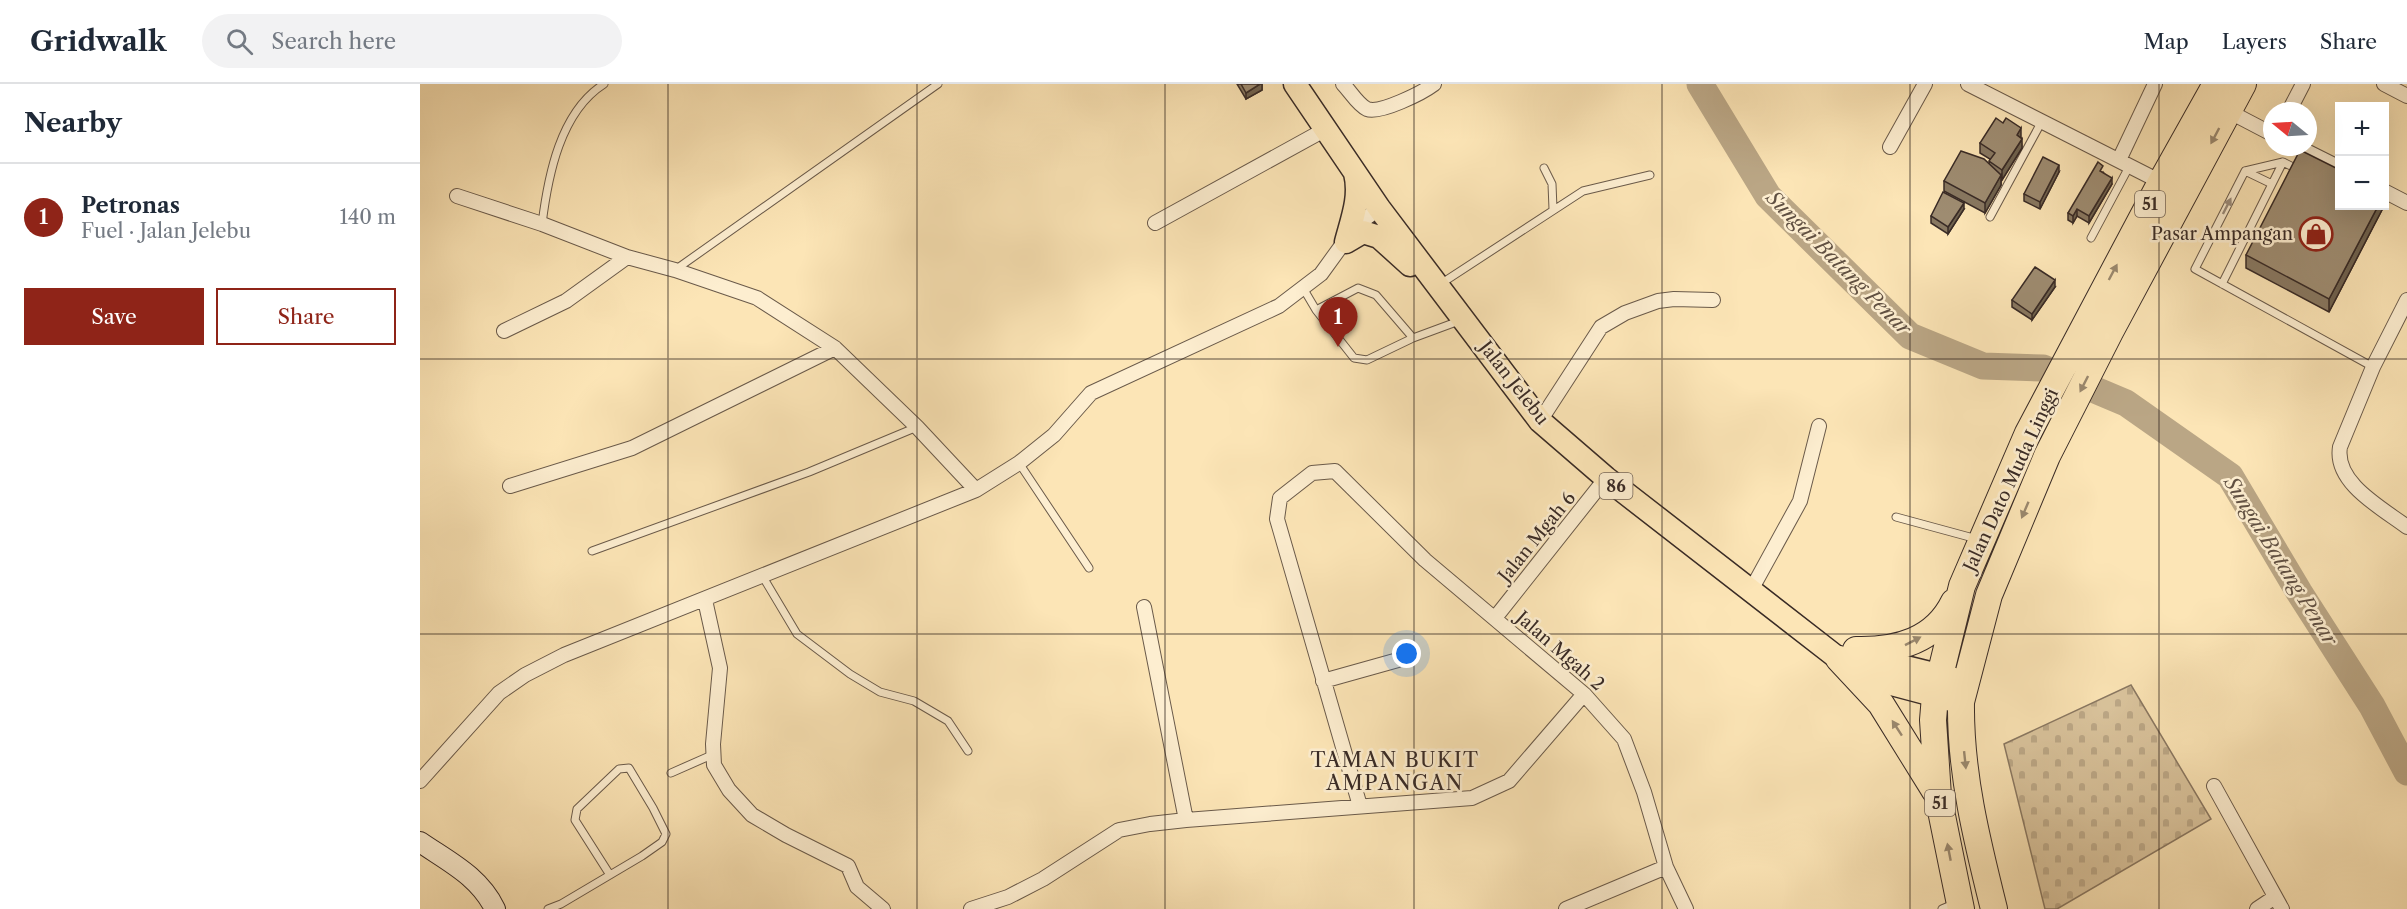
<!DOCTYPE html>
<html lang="en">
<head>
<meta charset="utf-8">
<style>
  body { margin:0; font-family:"Libre Caslon Text",serif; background:#f2f2f3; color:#1f2937 }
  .controls { position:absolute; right:18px; top:18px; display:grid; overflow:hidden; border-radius:0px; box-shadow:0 6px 24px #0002 }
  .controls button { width:54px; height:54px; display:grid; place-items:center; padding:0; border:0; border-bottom:2px solid #e0e1e3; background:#fff; color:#1f2937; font:30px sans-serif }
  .compass { position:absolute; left:1843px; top:18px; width:54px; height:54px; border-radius:50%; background:#fff; box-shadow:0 6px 24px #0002; rotate:288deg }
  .you { position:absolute; left:987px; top:570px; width:21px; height:21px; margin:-15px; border:4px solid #fff; border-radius:50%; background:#1a73e8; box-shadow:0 0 0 9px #1a73e833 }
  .badge { display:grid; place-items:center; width:39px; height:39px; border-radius:50%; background:#8f2418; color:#fff; font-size:20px; font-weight:700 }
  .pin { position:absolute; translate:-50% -50px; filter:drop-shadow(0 2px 3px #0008) }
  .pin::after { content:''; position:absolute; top:32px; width:21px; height:18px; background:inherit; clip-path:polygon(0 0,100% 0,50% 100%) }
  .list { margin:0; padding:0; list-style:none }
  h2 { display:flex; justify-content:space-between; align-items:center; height:78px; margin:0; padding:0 24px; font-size:26px }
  h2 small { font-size:20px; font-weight:400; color:#747a83 }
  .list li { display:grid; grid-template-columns:39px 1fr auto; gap:18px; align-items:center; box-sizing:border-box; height:108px; padding:0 24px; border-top:2px solid #e0e1e3 }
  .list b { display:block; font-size:22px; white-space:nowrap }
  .list p { margin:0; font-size:20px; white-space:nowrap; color:#747a83 }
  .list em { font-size:20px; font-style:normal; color:#747a83 }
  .actions { display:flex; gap:12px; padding:18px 24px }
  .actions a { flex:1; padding:14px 0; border:2px solid #8f2418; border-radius:0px; text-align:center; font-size:21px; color:#8f2418 }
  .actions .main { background:#8f2418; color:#fff }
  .icon { flex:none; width:33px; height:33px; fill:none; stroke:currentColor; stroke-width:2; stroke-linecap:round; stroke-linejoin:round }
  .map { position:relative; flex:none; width:1987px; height:825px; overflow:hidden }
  header { display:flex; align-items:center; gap:36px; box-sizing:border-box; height:84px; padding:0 30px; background:#fff; border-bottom:2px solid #e0e1e3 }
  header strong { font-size:28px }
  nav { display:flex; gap:33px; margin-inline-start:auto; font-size:21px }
  .search { width:420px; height:54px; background:#f2f2f3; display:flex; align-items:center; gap:15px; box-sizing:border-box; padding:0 21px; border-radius:33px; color:#747a83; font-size:22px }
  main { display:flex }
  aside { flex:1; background:#fff }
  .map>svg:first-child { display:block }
  .cemetery { fill:url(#cemetery-stones); stroke:#8a7862; stroke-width:1.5 }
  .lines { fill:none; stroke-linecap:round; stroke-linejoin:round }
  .river { stroke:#baa685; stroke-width:27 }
  .lane-casing { stroke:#6a5a4a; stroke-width:9 }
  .street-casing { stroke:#6a5a4a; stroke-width:16 }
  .secondary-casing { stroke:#392b26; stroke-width:22 }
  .primary-casing { stroke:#392b26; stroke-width:25 }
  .highway-casing { stroke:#392b26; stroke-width:28 }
  .lane { stroke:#fdeed0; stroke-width:7 }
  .street { stroke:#fdeed0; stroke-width:14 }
  .secondary { stroke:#fdeed0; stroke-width:20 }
  .primary { stroke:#fce5b6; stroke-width:22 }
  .highway { stroke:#fce5b6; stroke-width:26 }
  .wall { fill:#887861; stroke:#392b26; stroke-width:1.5 }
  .shaded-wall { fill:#6f624f; stroke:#392b26; stroke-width:1.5 }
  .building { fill:#9e8c71; stroke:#392b26; stroke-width:1.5 }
  .oneway { fill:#9a886e }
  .oneway2 { fill:#9b8c7b }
  .grid { fill:none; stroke:#392b26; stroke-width:1.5; stroke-opacity:0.55 }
  .labels { text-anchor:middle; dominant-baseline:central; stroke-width:5; stroke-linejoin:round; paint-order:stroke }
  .shield { fill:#fdeed0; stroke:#746659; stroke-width:1.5 }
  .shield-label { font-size:16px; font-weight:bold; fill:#392b26 }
  .poi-label { font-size:18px; fill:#392b26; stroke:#fdeed0; text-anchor:end }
  .street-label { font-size:18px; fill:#392b26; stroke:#fdeed0 }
  .water-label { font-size:20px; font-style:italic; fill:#605042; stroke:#fdeed0 }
  .neighbourhood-label { font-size:20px; letter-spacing:1.5px; fill:#392b26; stroke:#fdeed0 }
</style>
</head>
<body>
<header>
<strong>Gridwalk</strong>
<div class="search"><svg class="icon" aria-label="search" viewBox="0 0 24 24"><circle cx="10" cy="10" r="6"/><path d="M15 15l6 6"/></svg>Search here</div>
<nav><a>Map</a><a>Layers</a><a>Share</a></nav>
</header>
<main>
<aside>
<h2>Nearby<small></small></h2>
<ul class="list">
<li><span class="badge">1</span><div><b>Petronas</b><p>Fuel · Jalan Jelebu</p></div><em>140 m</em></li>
</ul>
<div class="actions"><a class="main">Save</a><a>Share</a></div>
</aside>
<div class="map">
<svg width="1987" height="825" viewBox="0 0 1987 825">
  <defs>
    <pattern id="cemetery-stones" width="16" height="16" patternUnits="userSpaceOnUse" patternTransform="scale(1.5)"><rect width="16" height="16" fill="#dbc59e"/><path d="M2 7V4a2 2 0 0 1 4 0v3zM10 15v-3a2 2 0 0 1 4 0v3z" fill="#bda988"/></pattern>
  </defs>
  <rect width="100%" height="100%" fill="#fce5b6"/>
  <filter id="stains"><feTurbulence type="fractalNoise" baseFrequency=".00333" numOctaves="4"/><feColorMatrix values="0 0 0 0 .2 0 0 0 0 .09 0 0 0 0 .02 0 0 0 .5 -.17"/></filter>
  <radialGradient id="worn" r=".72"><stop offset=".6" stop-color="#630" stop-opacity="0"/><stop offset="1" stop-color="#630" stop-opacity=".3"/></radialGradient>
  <!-- cemetery -->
  <path class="cemetery" d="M 1711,601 L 1791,735 L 1637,825 L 1625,825 L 1584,660 Z"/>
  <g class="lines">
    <!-- river -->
    <path class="river" d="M 1280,0 L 1348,112 L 1490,252 L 1563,282 L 1623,284 L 1706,319 L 1810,392 L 1879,508 L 1952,622 L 1987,688"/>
    <!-- lane casing -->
    <g class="lane-casing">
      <path id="lane" d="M 1124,84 L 1132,100 L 1133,125
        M 1877,85 L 1863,78 L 1825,87 L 1775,185 L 1953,283
        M 1825,87 L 1852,100
        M 1570,133 L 1622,37
        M 122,140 C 128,92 140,28 184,0
        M 1671,154 L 1710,81
        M 255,186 L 518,0
        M 1022,199 L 1163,107 L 1230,91
        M 1802,200 L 1863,78
        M 883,204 L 896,226 L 934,274 L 947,276 L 993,254 L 1039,237
        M 896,226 L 938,204 L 956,211 L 993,254
        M 599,379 L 669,484
        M 1476,433 L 1557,455
        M 172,467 L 389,388 L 497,343
        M 343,493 L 377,550 L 430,590 L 460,608 L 494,617 L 528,637 L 548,667
        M 251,689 L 294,670
        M 128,825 L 141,820 L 222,772 L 242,758 L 246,750 L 233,724 L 209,684 L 199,685 L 157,725 L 155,736 L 190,791
        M 1522,825 L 1536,819"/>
    </g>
    <!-- street casing -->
    <g class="street-casing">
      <path id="street" d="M 923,0 C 930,7 938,21 947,25 C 960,30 1002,9 1014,0
        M 1548,0 L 1741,98
        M 1964,0 L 1987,12
        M 1808,27 L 1852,50
        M 1869,27 L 1883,0
        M 1470,63 L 1505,0
        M 1878,63 L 1920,84
        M 1699,76 L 1735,0
        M 1964,107 L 1987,119
        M 37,112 L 122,140 L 207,173
        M 735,139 L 906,45
        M 1987,216 L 1953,283 L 1920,363 C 1914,399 1962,424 1987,443
        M 84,247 L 146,217 L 207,173 L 255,186 L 337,214 L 415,264 L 497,343 L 556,406
        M 1120,337 L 1181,243 L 1205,229 L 1238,217 L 1254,215 L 1293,216
        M 90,402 L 212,364 L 415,264
        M 1330,508 L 1380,417 L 1399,342
        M 285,516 L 300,584 L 293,660 L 294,681 L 309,706 L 332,731 L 366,751 L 428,782 L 437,803 L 463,825
        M 724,523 L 766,736
        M 1075,534 L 1186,394
        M 903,597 L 978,576
        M 0,697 L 79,609 L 105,591 L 144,571 L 556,406 L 599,379 L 634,351 L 671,309 L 859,222 L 901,190 L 935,143 L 959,124
        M 1794,702 L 1862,825
        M 940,722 L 857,435 L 860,414 L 892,389 L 915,387 L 1005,476 L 1164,610 L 1204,655 L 1224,708 L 1246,783 L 1266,825
        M 551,825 L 588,813 L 623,795 L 699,746 L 730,740 L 766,736 L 1052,714 L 1089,697 L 1164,610
        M 1146,825 L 1246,783
        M 1837,825 L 1855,813"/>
    </g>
    <!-- secondary casing -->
    <g class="secondary-casing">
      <path id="secondary" d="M 0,758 C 29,778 59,792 75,825"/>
    </g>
    <!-- primary casing -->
    <g class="primary-casing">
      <path id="primary" d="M 875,0 L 959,124 L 1120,337 L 1186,394 L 1419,575 L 1468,599 L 1532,616
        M 926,158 L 943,148 L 959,153 L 990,181
        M 926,158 C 932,135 941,113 935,89
        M 1437,566 L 1465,578 L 1546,598"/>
    </g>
    <!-- highway casing -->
    <g class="highway-casing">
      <path id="highway" d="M 1436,566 C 1477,567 1515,557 1534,518
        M 1419,575 L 1461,620 L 1515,707
        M 1541,825 L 1518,712 L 1513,636 L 1515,612 L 1542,502 L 1608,349 L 1741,98 L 1796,0
        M 1574,825 C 1557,757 1540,689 1541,618 L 1569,511 L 1627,372 L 1690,248 L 1823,0"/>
    </g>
    <!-- lane -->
    <use href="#lane" class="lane"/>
    <!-- street -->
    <use href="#street" class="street"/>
    <!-- secondary -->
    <use href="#secondary" class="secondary"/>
    <!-- primary -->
    <use href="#primary" class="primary"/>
    <!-- highway -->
    <use href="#highway" class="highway"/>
  </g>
  <!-- wall -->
  <path class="wall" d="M 817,0 L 842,0 L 842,6 L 826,15 Z
    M 1601,54 L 1602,64 L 1582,96 L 1581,95 L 1581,101 L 1565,129 L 1524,107 L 1524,97 L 1569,80 L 1570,75 L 1560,69 L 1560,59 Z
    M 1639,88 L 1620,125 L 1604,117 L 1604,110 Z
    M 1683,88 L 1692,100 L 1669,139 L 1657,132 L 1653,139 L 1648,136 L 1648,129 Z
    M 1964,122 L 1909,228 L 1826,184 L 1826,171 Z
    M 1544,125 L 1528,150 L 1511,139 L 1511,132 Z
    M 1635,203 L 1612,236 L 1592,223 L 1592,216 Z"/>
  <!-- shaded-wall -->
  <path class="shaded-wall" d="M 840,0 L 842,0 L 842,6 L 826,15 L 826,9 Z
    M 1601,44 L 1601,54 L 1597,51 Z
    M 1602,55 L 1602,64 L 1582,96 L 1582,86 Z
    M 1639,81 L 1639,88 L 1620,125 L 1620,118 Z
    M 1581,91 L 1581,101 L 1565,129 L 1565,119 Z
    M 1692,94 L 1692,100 L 1669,139 L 1669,132 Z
    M 1544,119 L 1544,125 L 1528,150 L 1528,143 Z
    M 1958,122 L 1964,122 L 1909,228 L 1909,215 Z
    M 1657,125 L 1657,132 L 1653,139 L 1653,132 Z
    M 1635,196 L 1635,203 L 1612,236 L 1612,230 Z"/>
  <!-- building -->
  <path class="building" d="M 821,0 L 840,0 L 826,9 Z
    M 1576,34 L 1583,39 L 1586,34 L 1601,44 L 1597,51 L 1602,55 L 1582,86 L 1569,77 L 1575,69 L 1560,59 Z
    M 1880,66 L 1920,86 L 1920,122 L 1958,122 L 1909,215 L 1826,171 Z
    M 1541,67 L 1564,75 L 1581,91 L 1565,119 L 1524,97 Z
    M 1623,73 L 1639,81 L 1620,118 L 1604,110 Z
    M 1678,78 L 1683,82 L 1680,87 L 1692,94 L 1669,132 L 1657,125 L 1653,132 L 1648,129 Z
    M 1523,108 L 1544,119 L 1528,143 L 1511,132 Z
    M 1615,183 L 1635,196 L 1612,230 L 1592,216 Z"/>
  <!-- one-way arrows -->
  <defs><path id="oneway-solid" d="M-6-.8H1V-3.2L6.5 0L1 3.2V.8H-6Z" transform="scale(1.5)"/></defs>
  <g class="oneway">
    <use href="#oneway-solid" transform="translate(1795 52) rotate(118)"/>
    <use href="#oneway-solid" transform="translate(1693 188) rotate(-62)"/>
    <use href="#oneway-solid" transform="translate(1664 300) rotate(117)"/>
    <use href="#oneway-solid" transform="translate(1605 426) rotate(113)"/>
    <use href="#oneway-solid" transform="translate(1493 557) rotate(-27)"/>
    <use href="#oneway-solid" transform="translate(1477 644) rotate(-123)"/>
    <use href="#oneway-solid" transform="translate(1545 676) rotate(84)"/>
    <use href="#oneway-solid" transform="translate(1529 768) rotate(-101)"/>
  </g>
  <use class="oneway2" href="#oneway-solid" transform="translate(1807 122) rotate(-63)"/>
  <!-- grid -->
  <path class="grid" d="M 248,0 L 248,825M 497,0 L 497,825M 745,0 L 745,825M 994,0 L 994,825M 1242,0 L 1242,825M 1490,0 L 1490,825M 1739,0 L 1739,825M 0,275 L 1987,275M 0,550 L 1987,550"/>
  <!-- icons -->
  <defs>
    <g id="shop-ring" transform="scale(1.725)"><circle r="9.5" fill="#fdeed0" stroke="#8f2418" stroke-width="1.5"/><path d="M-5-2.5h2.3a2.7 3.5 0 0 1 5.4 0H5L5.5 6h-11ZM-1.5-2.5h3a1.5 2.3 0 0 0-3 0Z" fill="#8f2418"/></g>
  </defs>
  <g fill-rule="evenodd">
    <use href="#shop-ring" x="1896" y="150"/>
  </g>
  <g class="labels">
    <!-- shield labels -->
    <g class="shield">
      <rect x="1715" y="107" width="30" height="26" rx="4.5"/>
      <rect x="1179.5" y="389" width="33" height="26" rx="4.5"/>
      <rect x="1505" y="706" width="30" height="26" rx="4.5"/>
    </g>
    <g class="shield-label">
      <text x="1730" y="120">51</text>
      <text x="1196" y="402">86</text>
      <text x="1520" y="719">51</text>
    </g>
    <!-- poi labels -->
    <g class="poi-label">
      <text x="1873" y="150">Pasar Ampangan</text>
    </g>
    <!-- street labels -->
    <g class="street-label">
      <text transform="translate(1094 299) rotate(52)">Jalan Jelebu</text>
      <text transform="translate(1591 396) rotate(-65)">Jalan Dato Muda Linggi</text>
      <text transform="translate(1117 453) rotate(-51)">Jalan Mgah 6</text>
      <text transform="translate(1140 567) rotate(41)">Jalan Mgah 2</text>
    </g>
    <!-- water labels -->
    <g class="water-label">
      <text transform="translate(1419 179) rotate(45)">Sungai Batang Penar</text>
      <text transform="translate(1861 477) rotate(58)">Sungai Batang Penar</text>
    </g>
    <!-- neighbourhood labels -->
    <g class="neighbourhood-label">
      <text x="975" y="676">TAMAN BUKIT<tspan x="975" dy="23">AMPANGAN</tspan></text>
    </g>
  </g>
  <rect width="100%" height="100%" filter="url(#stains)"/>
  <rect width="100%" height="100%" fill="url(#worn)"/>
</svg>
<div class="controls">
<button>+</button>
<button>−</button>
</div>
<svg class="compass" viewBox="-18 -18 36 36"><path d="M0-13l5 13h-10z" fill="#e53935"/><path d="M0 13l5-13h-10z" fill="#747a83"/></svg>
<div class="you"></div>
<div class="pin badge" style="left:918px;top:263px">1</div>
</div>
</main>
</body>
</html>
